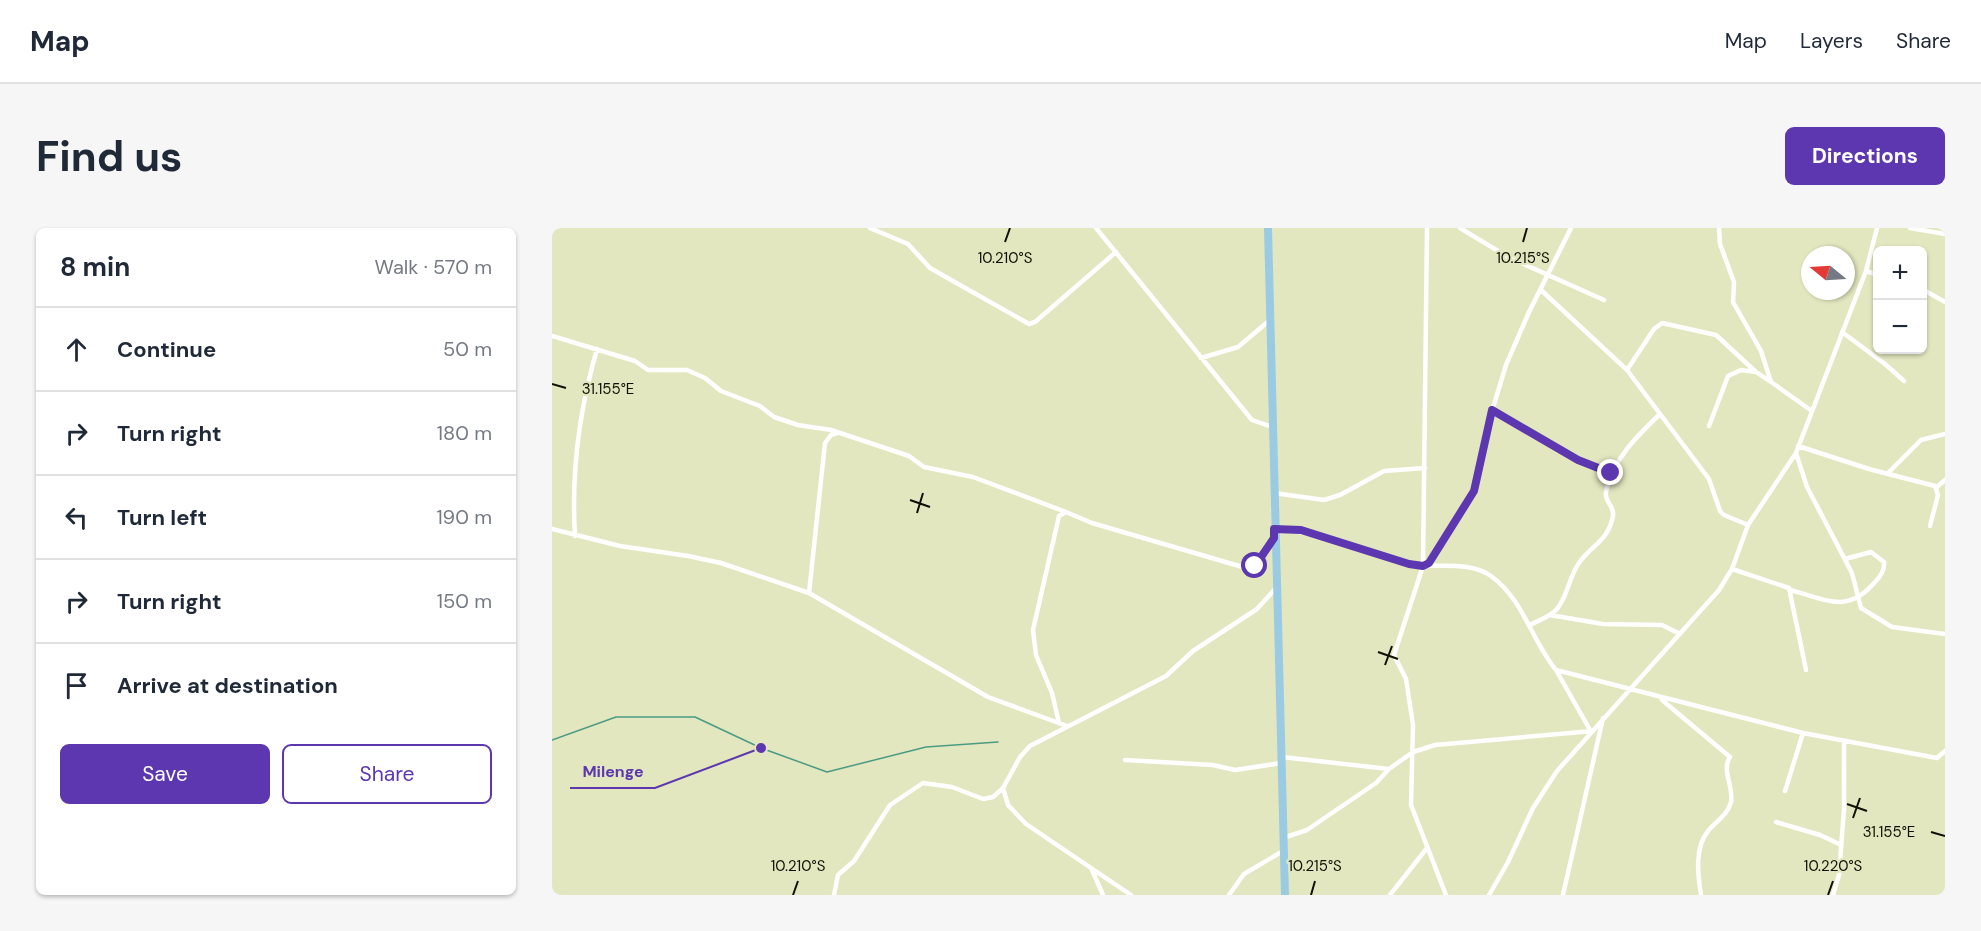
<!DOCTYPE html>
<html lang="en">
<head>
<meta charset="utf-8">
<style>
  body { margin:0; font-family:"DM Sans",sans-serif; background:#f6f6f7; color:#1f2937 }
  .controls { position:absolute; right:18px; top:18px; display:grid; overflow:hidden; border-radius:9px; box-shadow:0 2px 4px #0004 }
  .controls button { width:54px; height:54px; display:grid; place-items:center; padding:0; border:0; border-bottom:2px solid #e0e1e3; background:#fff; color:#1f2937; font:30px sans-serif }
  .compass { position:absolute; left:1249px; top:18px; width:54px; height:54px; border-radius:50%; background:#fff; box-shadow:0 2px 4px #0004; rotate:288deg }
  .stop { position:absolute; width:18px; height:18px; margin:-14px; border:4px solid #5c37af; border-radius:50%; background:#fff }
  .stop.end { background:#5c37af; border-color:#fff; box-shadow:0 2px 6px #0008 }
  .list { margin:0; padding:0; list-style:none }
  h2 { display:flex; justify-content:space-between; align-items:center; height:78px; margin:0; padding:0 24px; font-size:26px }
  h2 small { font-size:20px; font-weight:400; color:#747a83 }
  .list li { display:grid; grid-template-columns:39px 1fr auto; gap:18px; align-items:center; box-sizing:border-box; height:84px; padding:0 24px; border-top:2px solid #e0e1e3 }
  .list b { display:block; font-size:22px; white-space:nowrap }
  .list em { font-size:20px; font-style:normal; color:#747a83 }
  .actions { display:flex; gap:12px; padding:18px 24px }
  .actions a { flex:1; padding:14px 0; border:2px solid #5c37af; border-radius:9px; text-align:center; font-size:21px; color:#5c37af }
  .actions .main { background:#5c37af; color:#fff }
  .icon { flex:none; width:33px; height:33px; fill:none; stroke:currentColor; stroke-width:2; stroke-linecap:round; stroke-linejoin:round }
  .map { position:relative; flex:none; width:1393px; height:667px; overflow:hidden; border-radius:9px }
  header { display:flex; align-items:center; gap:36px; box-sizing:border-box; height:84px; padding:0 30px; background:#fff; border-bottom:2px solid #e0e1e3 }
  header strong { font-size:28px }
  nav { display:flex; gap:33px; margin-inline-start:auto; font-size:21px }
  .intro { display:flex; align-items:center; justify-content:space-between; box-sizing:border-box; height:144px; padding:0 36px }
  h1 { margin:0; font-size:42px }
  .button { padding:15px 27px; border-radius:9px; background:#5c37af; color:#fff; font-size:21px; font-weight:700 }
  main { display:flex; gap:36px; padding:0 36px }
  aside { flex:1; background:#fff; border-radius:9px; box-shadow:0 2px 4px #0004 }
  .map>svg:first-child { display:block }
  .lines { fill:none; stroke-linecap:round; stroke-linejoin:round }
  .stream { stroke:#4a9b84; stroke-width:1.5 }
  .minor { stroke:#fff; stroke-width:4.5 }
  .primary { stroke:#9bcbe3; stroke-width:8 }
  .route { stroke:#5c37af; stroke-width:8 }
  .ticks { fill:none; stroke:#101104; stroke-width:2 }
  .ticks-label { font-size:15px; text-anchor:middle; fill:#101104; stroke:#e3e7bf; stroke-width:4.5; stroke-linejoin:round; paint-order:stroke }
  .leader { fill:none; stroke:#5c37af; stroke-width:2 }
  .callout-dot { fill:#5c37af; stroke:#e3e7bf; stroke-width:2 }
  .callout-label { font-size:16px; text-anchor:middle; font-weight:bold; fill:#5c37af; stroke:#e3e7bf; stroke-width:4.5; stroke-linejoin:round; paint-order:stroke }
</style>
</head>
<body>
<header>
<strong>Map</strong>
<nav><a>Map</a><a>Layers</a><a>Share</a></nav>
</header>
<div class="intro"><h1>Find us</h1><a class="button">Directions</a></div>
<main>
<aside>
<h2>8 min<small>Walk · 570 m</small></h2>
<ul class="list">
<li><svg class="icon" aria-label="ahead" viewBox="0 0 24 24"><path d="M12 20V5M6 11l6-6 6 6"/></svg><div><b>Continue</b></div><em>50 m</em></li>
<li><svg class="icon" aria-label="right" viewBox="0 0 24 24"><path d="M7 20v-9h11M14 6l5 5-5 5"/></svg><div><b>Turn right</b></div><em>180 m</em></li>
<li><svg class="icon" aria-label="left" viewBox="0 0 24 24"><path d="M17 20v-9H6M10 6l-5 5 5 5"/></svg><div><b>Turn left</b></div><em>190 m</em></li>
<li><svg class="icon" aria-label="right" viewBox="0 0 24 24"><path d="M7 20v-9h11M14 6l5 5-5 5"/></svg><div><b>Turn right</b></div><em>150 m</em></li>
<li><svg class="icon" aria-label="arrive" viewBox="0 0 24 24"><path d="M6 21V4h12l-3 4 3 4H6"/></svg><div><b>Arrive at destination</b></div></li>
</ul>
<div class="actions"><a class="main">Save</a><a>Share</a></div>
</aside>
<div class="map">
<svg width="1393" height="667" viewBox="0 0 1393 667">
  <rect width="100%" height="100%" fill="#e3e7bf"/>
  <g class="lines">
    <!-- stream -->
    <path class="stream" d="M 0,512 L 64,489 L 143,489 L 209,520 L 275,544 L 374,519 L 446,514"/>
    <!-- minor -->
    <path class="minor" d="M 318,0 L 356,16 L 378,40 L 477,96 L 483,94 L 564,24
      M 544,0 L 700,192 L 720,199
      M 875,0 L 871,338 L 842,427 L 854,451 L 861,497 L 859,577 L 894,667
      M 908,0 L 956,29 L 1052,72
      M 1167,0 L 1168,16 L 1182,54 L 1181,74 L 1209,123 L 1219,154 L 1260,183
      M 1358,0 L 1393,6
      M 1314,43 L 1326,47
      M 1370,61 L 1393,74
      M 989,62 L 1075,142 L 1157,251 L 1168,283 L 1172,287 L 1196,297
      M 1290,104 L 1333,136 L 1352,153
      M 0,108 L 83,133 L 96,142 L 135,142 L 153,150 L 169,163 L 208,178 L 222,189 L 246,197 L 279,202 L 357,228 L 372,239 L 421,249 L 514,284
      M 649,130 L 686,119 L 718,92
      M 1075,142 L 1102,101 L 1110,95 L 1164,107 L 1204,144 L 1219,154
      M 940,182 L 1026,232 L 1060,245
      M 1157,198 L 1176,148 L 1189,142 L 1204,144
      M 1246,218 L 1317,241 L 1383,258 L 1386,267 L 1378,298
      M 1244,225 L 1255,259 L 1300,345 L 1309,380 L 1340,399 L 1393,406
      M 1336,245 L 1369,212 L 1393,206
      M 1385,259 L 1393,252
      M 722,265 L 772,272 L 788,267 L 832,243 L 873,240
      M 0,301 L 68,318 L 136,328 L 169,335 L 257,365 L 436,469 L 515,498
      M 722,301 C 772,303 811,327 859,336 C 885,341 916,332 939,348 C 972,372 979,412 1004,442 L 1251,505 L 1385,530 L 1393,523
      M 23,308 C 19,244 27,183 45,121
      M 873,337 L 882,329 L 900,296 L 922,263 L 933,206 L 954,137 L 977,84 L 1019,0
      M 1180,341 L 1237,360 L 1254,442
      M 1238,362 C 1274,371 1295,387 1323,354 C 1329,348 1333,342 1332,334 L 1319,324 L 1293,331
      M 257,365 L 273,215 L 279,207 L 285,205
      M 998,387 L 1051,396 L 1110,397 L 1128,406
      M 978,397 C 987,392 998,389 1005,381 C 1016,367 1017,349 1027,335 C 1039,317 1056,314 1061,288 C 1063,278 1052,274 1054,264 C 1060,232 1086,207 1108,186
      M 1004,442 L 1038,502
      M 1110,472 L 1178,529 C 1169,542 1182,559 1179,574 C 1176,587 1163,594 1156,603 C 1142,620 1146,648 1149,667
      M 507,495 L 500,465 L 484,427 L 481,402 L 507,288 L 514,284 L 540,295 L 694,340 L 703,338 L 722,310
      M 730,529 L 837,541
      M 573,532 L 661,537 L 683,542 L 729,535
      M 451,560 L 456,577 L 474,596 L 579,667
      M 1233,563 L 1251,505
      M 1224,594 L 1268,607 L 1287,616
      M 731,610 L 755,602 L 824,555 L 837,541 L 861,524 L 883,517 L 1041,503
      M 540,642 L 551,667
      M 282,667 L 286,647 L 302,633 L 338,577 L 371,555 L 400,559 L 431,571 L 441,569 L 451,560 L 468,529 L 478,518 L 614,448 L 641,423 L 705,381 L 723,361
      M 677,667 L 692,646 L 731,623
      M 838,667 L 875,620
      M 937,667 L 956,634 L 981,580 L 1005,543 L 1167,362 L 1180,341 L 1196,297 L 1244,225 L 1314,43 L 1325,0
      M 1011,667 L 1051,490
      M 1281,667 L 1287,647 L 1292,581 L 1292,513"/>
    <!-- primary -->
    <path class="primary" d="M 716,0 L 733,667"/>
  </g>
  <g class="lines">
    <!-- route -->
    <path class="route" d="M 703,338 L 722,310 L 722,301 L 749,302 L 857,336 L 871,338 L 877,335 L 922,263 L 940,182 L 1026,232 L 1059,245"/>
  </g>
  <!-- ticks -->
  <path class="ticks" d="M 453,14 L 458,0M 971,14 L 975,0M 0,156 L 14,160M 358,272 L 378,279M 365,285 L 371,265M 826,424 L 846,431M 833,437 L 840,418M 1295,576 L 1315,583M 1301,590 L 1308,570M 1379,604 L 1393,608M 241,667 L 246,653M 759,667 L 763,653M 1276,667 L 1281,653"/>
  <g class="ticks-label">
    <text x="453" y="35">10.210°S</text>
    <text x="971" y="35">10.215°S</text>
    <text x="56" y="166">31.155°E</text>
    <text x="1337" y="609">31.155°E</text>
    <text x="246" y="643">10.210°S</text>
    <text x="763" y="643">10.215°S</text>
    <text x="1281" y="643">10.220°S</text>
  </g>
  <!-- callouts -->
  <path class="leader" d="M209 520L103 560H18"/>
  <circle class="callout-dot" cx="209" cy="520" r="6"/>
  <g class="callout-label">
    <text x="61" y="549">Milenge</text>
  </g>
</svg>
<div class="controls">
<button>+</button>
<button>−</button>
</div>
<svg class="compass" viewBox="-18 -18 36 36"><path d="M0-13l5 13h-10z" fill="#e53935"/><path d="M0 13l5-13h-10z" fill="#747a83"/></svg>
<div class="stop" style="left:703px;top:338px"></div>
<div class="stop end" style="left:1059px;top:245px"></div>
</div>
</main>
</body>
</html>
